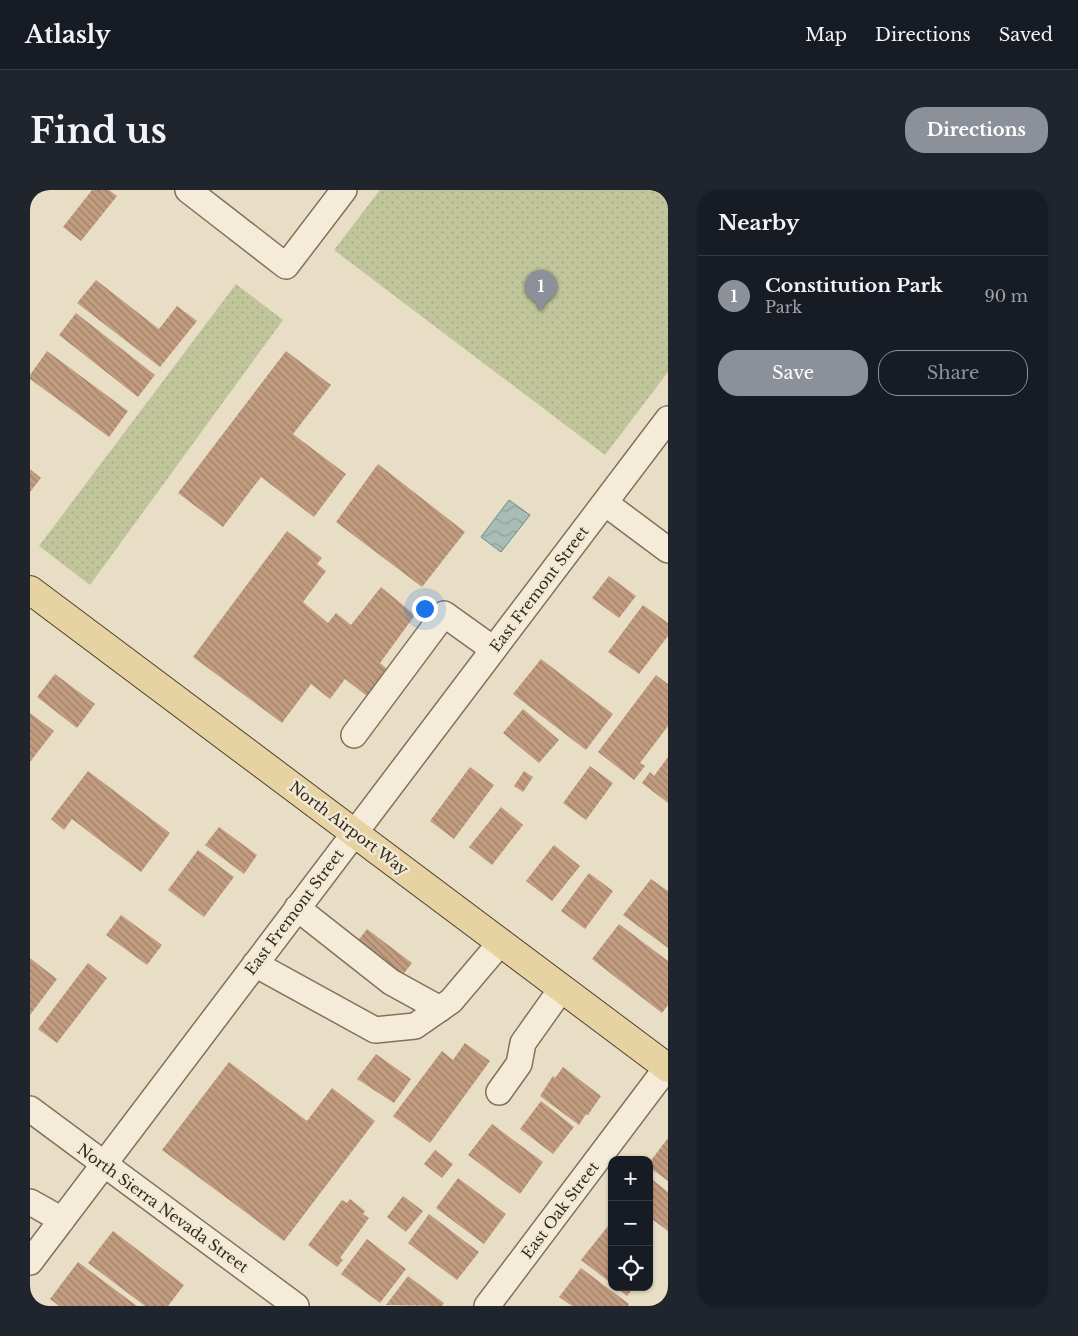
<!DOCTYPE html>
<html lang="en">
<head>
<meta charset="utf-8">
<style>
  body { margin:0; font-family:"Libre Baskerville",serif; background:#20242c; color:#f1f3f6 }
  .controls { position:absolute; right:15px; bottom:15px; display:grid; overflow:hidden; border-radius:10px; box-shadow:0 1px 4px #0004 }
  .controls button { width:45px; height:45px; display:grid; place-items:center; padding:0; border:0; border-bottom:1px solid #363941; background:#171b24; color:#f1f3f6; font:25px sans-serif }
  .you { position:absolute; left:394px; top:418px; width:18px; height:18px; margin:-12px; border:4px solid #fff; border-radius:50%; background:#1a73e8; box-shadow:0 0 0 8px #1a73e833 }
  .badge { display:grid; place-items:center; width:32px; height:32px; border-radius:50%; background:#8c9099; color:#fff; font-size:16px; font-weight:700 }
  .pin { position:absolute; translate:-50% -41px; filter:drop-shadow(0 1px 2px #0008) }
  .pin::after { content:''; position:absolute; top:26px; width:18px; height:15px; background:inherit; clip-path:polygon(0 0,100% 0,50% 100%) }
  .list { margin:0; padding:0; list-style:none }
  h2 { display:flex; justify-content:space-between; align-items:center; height:65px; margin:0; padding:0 20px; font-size:21px }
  h2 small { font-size:16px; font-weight:400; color:#9ea1a6 }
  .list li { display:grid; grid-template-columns:32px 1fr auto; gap:15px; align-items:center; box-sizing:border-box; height:80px; padding:0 20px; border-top:1px solid #363941 }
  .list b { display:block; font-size:19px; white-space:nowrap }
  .list p { margin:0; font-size:16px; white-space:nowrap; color:#9ea1a6 }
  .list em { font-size:16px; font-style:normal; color:#9ea1a6 }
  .actions { display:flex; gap:10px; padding:15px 20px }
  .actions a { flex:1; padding:11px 0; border:1px solid #8c9099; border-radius:20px; text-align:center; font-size:18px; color:#8c9099 }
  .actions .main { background:#8c9099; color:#fff }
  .icon { flex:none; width:28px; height:28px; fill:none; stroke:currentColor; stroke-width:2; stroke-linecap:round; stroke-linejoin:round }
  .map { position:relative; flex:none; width:638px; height:1116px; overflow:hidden; border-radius:20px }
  header { display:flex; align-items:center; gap:30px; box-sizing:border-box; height:70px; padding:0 25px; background:#171b24; border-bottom:1px solid #363941 }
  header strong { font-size:24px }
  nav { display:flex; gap:28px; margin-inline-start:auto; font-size:18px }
  .intro { display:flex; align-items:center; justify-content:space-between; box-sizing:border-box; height:120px; padding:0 30px }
  h1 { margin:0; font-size:35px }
  .button { padding:12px 22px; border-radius:20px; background:#8c9099; color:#fff; font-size:18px; font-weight:700 }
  main { display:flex; gap:30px; padding:0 30px }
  aside { flex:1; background:#171b24; border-radius:20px; box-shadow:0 1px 4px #0004 }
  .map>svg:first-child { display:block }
  .park { fill:url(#park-dots) }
  .water { fill:url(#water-waves); stroke:#6f8a83 }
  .building { fill:url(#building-back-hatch) }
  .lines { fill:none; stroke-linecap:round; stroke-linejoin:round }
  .minor-casing { stroke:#81715e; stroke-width:28 }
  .major-casing { stroke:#504031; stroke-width:30 }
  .minor { stroke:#f4ecd8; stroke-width:25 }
  .major { stroke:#e7d2a2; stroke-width:28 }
  .labels { text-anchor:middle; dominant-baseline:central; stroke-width:5; stroke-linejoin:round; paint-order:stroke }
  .street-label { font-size:15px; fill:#332920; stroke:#f1e9d4 }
</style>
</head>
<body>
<header>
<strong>Atlasly</strong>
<nav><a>Map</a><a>Directions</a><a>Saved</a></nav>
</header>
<div class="intro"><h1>Find us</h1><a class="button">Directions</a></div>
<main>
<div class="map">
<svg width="638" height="1116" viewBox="0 0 638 1116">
  <defs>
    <pattern id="park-dots" width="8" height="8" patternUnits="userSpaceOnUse" patternTransform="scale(1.25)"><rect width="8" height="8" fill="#c0c59b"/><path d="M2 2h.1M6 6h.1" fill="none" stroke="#a5a985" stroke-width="1.8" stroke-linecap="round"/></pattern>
    <pattern id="water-waves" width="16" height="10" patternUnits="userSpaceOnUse" patternTransform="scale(1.25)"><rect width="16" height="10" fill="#a7bdb6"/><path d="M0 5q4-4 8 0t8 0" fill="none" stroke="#90a29c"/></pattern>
    <pattern id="building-back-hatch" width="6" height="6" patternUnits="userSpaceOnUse" patternTransform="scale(1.25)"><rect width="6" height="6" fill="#c29c80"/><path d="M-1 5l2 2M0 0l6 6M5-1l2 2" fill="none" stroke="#9e7f68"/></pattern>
  </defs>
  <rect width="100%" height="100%" fill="#e8dec6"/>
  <!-- park -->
  <path class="park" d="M 350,0 L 638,0 L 638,182 L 575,265 L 304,60 Z
    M 206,94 L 253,130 L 60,395 L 9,356 Z"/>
  <!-- water -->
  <path class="water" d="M 479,310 L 500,325 L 471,362 L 451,347 Z"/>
  <!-- building -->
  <path class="building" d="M 62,0 L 79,0 L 87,6 L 51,51 L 33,37 Z
    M 66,90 L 129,139 L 147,116 L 167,131 L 130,177 L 47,113 Z
    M 46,123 L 125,185 L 108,207 L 29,145 Z
    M 17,161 L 98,221 L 79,247 L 0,189 L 0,185 Z
    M 256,161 L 301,195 L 263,244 L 316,284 L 284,327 L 231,287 L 193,337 L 148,303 Z
    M 348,274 L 435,342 L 392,397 L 306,332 Z
    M 0,279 L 11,288 L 0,302 Z
    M 257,341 L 292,368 L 287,374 L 296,381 L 273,412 L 298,433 L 306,423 L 321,435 L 351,397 L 385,425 L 350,473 L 357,479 L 337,506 L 315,489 L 300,509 L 281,494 L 252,533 L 163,467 Z
    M 579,386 L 606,406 L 589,428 L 562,408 Z
    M 613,415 L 638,433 L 638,446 L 609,484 L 578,462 Z
    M 511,469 L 583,524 L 556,560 L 483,504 Z
    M 25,484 L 65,514 L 47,538 L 7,507 Z
    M 626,485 L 638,494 L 638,536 L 610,573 L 615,576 L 604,590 L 568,562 Z
    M 493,519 L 529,550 L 509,573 L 473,543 Z
    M 0,523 L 24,541 L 0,572 Z
    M 638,567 L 638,613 L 612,593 L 620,582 L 624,586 Z
    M 560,576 L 583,593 L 556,630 L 533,613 Z
    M 440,577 L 464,595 L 424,649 L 400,631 Z
    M 58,581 L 140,643 L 111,682 L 42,629 L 34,640 L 21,629 Z
    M 494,581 L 503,587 L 493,602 L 484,596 Z
    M 471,617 L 493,635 L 462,675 L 439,657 Z
    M 189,637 L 227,665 L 214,684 L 175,655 Z
    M 524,655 L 550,676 L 522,711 L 496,691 Z
    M 168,660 L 204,687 L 174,727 L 138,700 Z
    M 559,683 L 583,701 L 555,739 L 531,721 Z
    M 621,689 L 638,701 L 638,758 L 593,725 Z
    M 91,725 L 132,755 L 117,775 L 76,745 Z
    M 589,734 L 638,771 L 638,815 L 632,823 L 562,769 Z
    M 337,739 L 382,773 L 368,791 L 323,757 Z
    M 0,768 L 27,789 L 0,825 Z
    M 58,773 L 77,788 L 27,853 L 8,839 Z
    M 435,853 L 460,871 L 400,953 L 363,926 L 412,861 L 423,870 Z
    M 346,864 L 381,889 L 364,913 L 327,889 Z
    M 199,872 L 277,931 L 302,898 L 345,931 L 254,1051 L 132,960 Z
    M 533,877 L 571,906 L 558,925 L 556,924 L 549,935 L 510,906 L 523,886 L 525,888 Z
    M 511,911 L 544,937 L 523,964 L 490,939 Z
    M 462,934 L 513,972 L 490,1004 L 438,965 Z
    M 638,948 L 638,991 L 619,977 L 619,973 Z
    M 405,960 L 423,974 L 412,988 L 394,974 Z
    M 619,987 L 638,1002 L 638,1041 L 619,1027 Z
    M 428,988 L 476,1024 L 454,1054 L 406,1018 Z
    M 373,1006 L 393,1021 L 376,1042 L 357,1027 Z
    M 320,1009 L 335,1021 L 333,1024 L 339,1028 L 310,1068 L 313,1070 L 307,1077 L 278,1055 L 312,1010 L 317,1013 Z
    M 399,1024 L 449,1062 L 427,1090 L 378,1053 Z
    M 578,1036 L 582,1039 L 582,1094 L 551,1070 Z
    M 83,1041 L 154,1095 L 138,1116 L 115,1116 L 58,1073 Z
    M 337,1049 L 376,1079 L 350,1113 L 311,1084 Z
    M 48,1072 L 107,1116 L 29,1116 L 20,1109 Z
    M 551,1078 L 599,1114 L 598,1116 L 542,1116 L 529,1107 Z
    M 378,1086 L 414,1113 L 412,1116 L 356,1115 Z
    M 586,1097 L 604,1097 L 597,1106 Z"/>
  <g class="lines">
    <!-- minor casing -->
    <g class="minor-casing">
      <path id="minor" d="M 158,0 L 256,76 L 314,0
        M 575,313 L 638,360
        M 324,545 L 414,424 L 463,459
        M 267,718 L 361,792 L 410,819
        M 225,774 L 345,840 L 385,836 L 421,811 L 471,752
        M 469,902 L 489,874 L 493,853 L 532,798
        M 0,919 L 266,1116
        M 0,1012 L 32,1030
        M 0,1072 L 638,229
        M 457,1116 L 638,876"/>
    </g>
    <!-- major casing -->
    <g class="major-casing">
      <path id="major" d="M 0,400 L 638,878"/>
    </g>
    <!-- minor -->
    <use href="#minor" class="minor"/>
    <!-- major -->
    <use href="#major" class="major"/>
  </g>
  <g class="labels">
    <!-- street labels -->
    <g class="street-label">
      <text transform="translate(509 399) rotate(-53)">East Fremont Street</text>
      <text transform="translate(319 638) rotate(37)">North Airport Way</text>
      <text transform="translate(264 722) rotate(-53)">East Fremont Street</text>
      <text transform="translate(133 1018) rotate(36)">North Sierra Nevada Street</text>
      <text transform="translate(530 1020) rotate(-53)">East Oak Street</text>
    </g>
  </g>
</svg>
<div class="controls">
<button>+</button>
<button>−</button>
<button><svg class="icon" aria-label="locate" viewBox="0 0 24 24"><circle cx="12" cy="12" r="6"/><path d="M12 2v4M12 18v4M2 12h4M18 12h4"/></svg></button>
</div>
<div class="you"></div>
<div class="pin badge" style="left:511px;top:121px">1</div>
</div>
<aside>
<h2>Nearby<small></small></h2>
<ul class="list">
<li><span class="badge">1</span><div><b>Constitution Park</b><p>Park</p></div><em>90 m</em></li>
</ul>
<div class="actions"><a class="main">Save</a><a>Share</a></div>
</aside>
</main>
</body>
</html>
